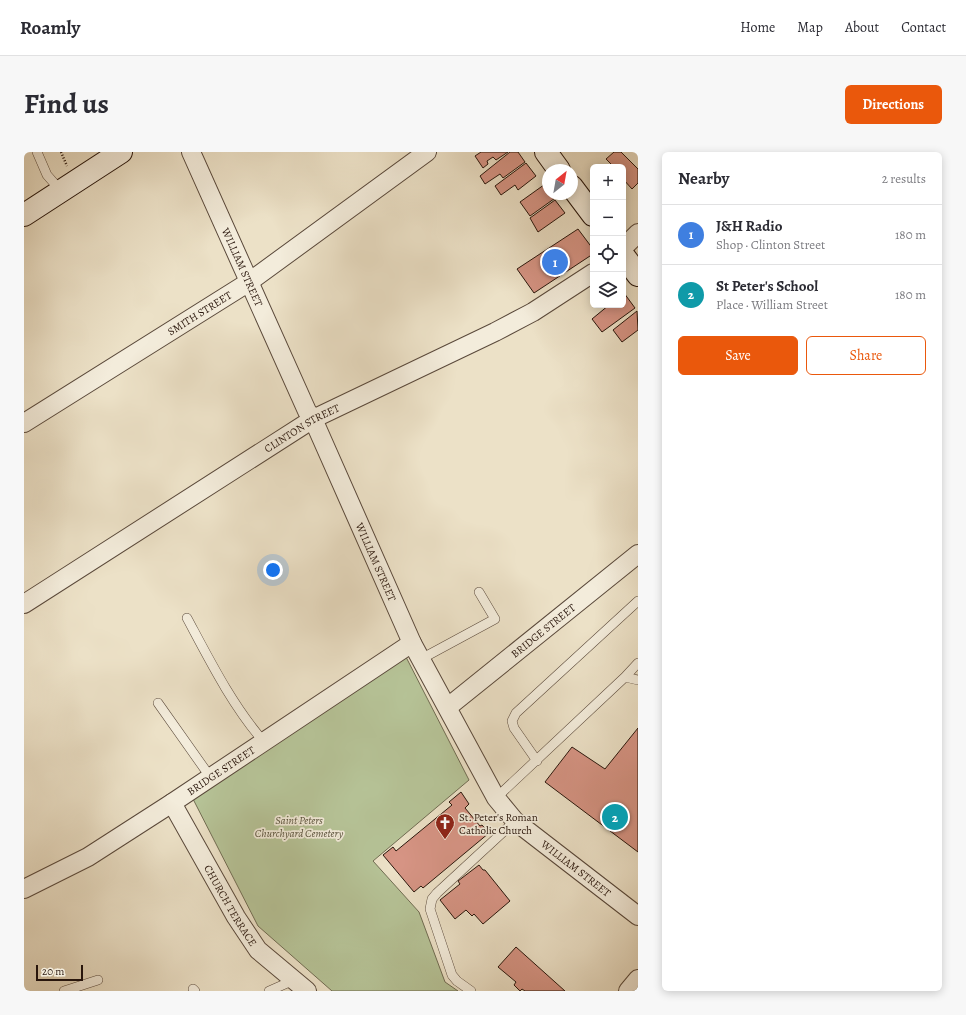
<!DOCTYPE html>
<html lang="en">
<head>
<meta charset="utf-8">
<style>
  body { margin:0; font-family:Alegreya,serif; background:#f7f7f7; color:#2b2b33 }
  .controls { position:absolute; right:12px; top:12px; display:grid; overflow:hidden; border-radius:6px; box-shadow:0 2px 10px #0003 }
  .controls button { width:36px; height:36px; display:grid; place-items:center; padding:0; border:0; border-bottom:1px solid #e1e1e2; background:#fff; color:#2b2b33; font:20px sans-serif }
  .compass { position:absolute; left:518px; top:12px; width:36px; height:36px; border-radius:50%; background:#fff; box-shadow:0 2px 10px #0003; rotate:31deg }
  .scale { position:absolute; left:12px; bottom:10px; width:47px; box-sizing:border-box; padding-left:4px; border:2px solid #29160c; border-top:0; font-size:11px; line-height:14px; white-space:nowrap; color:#29160c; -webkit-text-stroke:3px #f3ecdb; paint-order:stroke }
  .you { position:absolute; left:249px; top:418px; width:14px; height:14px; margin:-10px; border:3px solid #fff; border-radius:50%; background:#1a73e8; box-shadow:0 0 0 6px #1a73e833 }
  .badge { display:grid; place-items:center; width:26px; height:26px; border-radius:50%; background:#ea580c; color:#fff; font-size:13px; font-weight:700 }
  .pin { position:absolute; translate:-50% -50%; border:2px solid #fff; box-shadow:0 1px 4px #0006 }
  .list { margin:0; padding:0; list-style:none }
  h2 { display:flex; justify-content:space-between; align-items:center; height:52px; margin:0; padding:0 16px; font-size:17px }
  h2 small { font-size:13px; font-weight:400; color:#7c7c81 }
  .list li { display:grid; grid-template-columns:26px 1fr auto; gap:12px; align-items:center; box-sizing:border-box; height:60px; padding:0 16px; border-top:1px solid #e1e1e2 }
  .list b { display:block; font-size:15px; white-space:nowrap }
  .list p { margin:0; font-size:13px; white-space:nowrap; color:#7c7c81 }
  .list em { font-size:13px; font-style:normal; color:#7c7c81 }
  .actions { display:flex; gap:8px; padding:12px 16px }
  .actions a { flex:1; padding:9px 0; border:1px solid #ea580c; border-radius:6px; text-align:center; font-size:14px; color:#ea580c }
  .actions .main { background:#ea580c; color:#fff }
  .icon { flex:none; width:22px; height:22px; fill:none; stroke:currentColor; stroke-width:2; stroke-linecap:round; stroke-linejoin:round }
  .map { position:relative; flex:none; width:614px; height:839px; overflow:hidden; border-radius:6px }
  header { display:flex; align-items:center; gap:24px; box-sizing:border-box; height:56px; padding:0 20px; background:#fff; border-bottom:1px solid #e1e1e2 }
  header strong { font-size:19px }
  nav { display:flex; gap:22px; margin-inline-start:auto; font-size:14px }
  .intro { display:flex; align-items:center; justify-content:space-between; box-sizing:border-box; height:96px; padding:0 24px }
  h1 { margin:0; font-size:28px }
  .button { padding:10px 18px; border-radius:6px; background:#ea580c; color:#fff; font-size:14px; font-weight:700 }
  main { display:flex; gap:24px; padding:0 24px }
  aside { flex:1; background:#fff; border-radius:6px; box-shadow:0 2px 10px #0003 }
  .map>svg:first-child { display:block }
  .green { fill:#b6c397; stroke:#706c52 }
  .building { fill:#d69484; stroke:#29160c }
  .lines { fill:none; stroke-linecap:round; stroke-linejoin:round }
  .lane-casing { stroke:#5a493b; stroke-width:10 }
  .street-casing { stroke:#5a493b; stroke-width:20 }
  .secondary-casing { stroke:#29160c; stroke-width:24 }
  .path { stroke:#29160c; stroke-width:2.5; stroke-dasharray:1 2; stroke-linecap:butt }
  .lane { stroke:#f3ecdb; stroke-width:9 }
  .street { stroke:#f3ecdb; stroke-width:18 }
  .secondary { stroke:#f3ecdb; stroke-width:22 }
  .labels { text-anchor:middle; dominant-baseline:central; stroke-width:3.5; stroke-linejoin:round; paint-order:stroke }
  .street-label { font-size:11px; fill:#29160c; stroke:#f3ecdb }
  .poi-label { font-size:11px; fill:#29160c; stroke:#f3ecdb; text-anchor:start }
  .park-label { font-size:11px; font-style:italic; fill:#5a533d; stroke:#f3ecdb }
</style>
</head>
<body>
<header>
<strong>Roamly</strong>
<nav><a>Home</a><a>Map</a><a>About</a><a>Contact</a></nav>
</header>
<div class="intro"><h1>Find us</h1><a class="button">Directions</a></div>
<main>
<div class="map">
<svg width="614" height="839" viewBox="0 0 614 839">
  <rect width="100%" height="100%" fill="#ece1c7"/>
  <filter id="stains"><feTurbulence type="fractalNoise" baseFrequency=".005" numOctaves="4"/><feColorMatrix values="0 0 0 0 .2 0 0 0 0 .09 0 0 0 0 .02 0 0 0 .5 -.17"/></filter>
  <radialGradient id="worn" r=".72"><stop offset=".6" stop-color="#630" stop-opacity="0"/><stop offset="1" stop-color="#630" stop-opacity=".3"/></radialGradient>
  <!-- green -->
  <path class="green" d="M 382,505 L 445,628 L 349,709 L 395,760 L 421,830 L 434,839 L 308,839 L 234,774 L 169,647 Z"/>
  <!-- building -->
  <path class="building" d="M 457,0 L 484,0 L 472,8 L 469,5 L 463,9 L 464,12 L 459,16 L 451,4 Z
    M 486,0 L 494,0 L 501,10 L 479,26 L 476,22 L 461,32 L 456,24 Z
    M 590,0 L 597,0 L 614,17 L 614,31 L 608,37 L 599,27 L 599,15 L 590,15 L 582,7 Z
    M 502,11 L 512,24 L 494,38 L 491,33 L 477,43 L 471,34 Z
    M 524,30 L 524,42 L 534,44 L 506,64 L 496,50 Z
    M 531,48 L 541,61 L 514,80 L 506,66 Z
    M 554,77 L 569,97 L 569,102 L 510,141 L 493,117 Z
    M 600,141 L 611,156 L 578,180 L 568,167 L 585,153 L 599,153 Z
    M 613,159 L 614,178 L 598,190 L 589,178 Z
    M 614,576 L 614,700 L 521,630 L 548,595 L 581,617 Z
    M 437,640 L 445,652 L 441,656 L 456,674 L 458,673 L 465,681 L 399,736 L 397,734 L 390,740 L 359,703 L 369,695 L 372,699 L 428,653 L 425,650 Z
    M 455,713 L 459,718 L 461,718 L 486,749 L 459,772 L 450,762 L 448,764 L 442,758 L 431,767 L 416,748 L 436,732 L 434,729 Z
    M 492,795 L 541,839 L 501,839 L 498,837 L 496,839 L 490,833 L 492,830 L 474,815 Z"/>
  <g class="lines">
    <!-- lane casing -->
    <g class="lane-casing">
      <path id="lane" d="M 13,0 L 23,23 L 37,39
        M 163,466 C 186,509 208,553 240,590
        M 397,507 L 471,467 L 455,440
        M 601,525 L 614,511
        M 134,551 L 187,626
        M 513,609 L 490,576 L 488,569 L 492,561 L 614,449
        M 472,646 L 601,525 L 614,528
        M 169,837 L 171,839
        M 40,839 L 74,828
        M 245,839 L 270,828
        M 447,839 L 433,829 L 428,823 L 406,757 L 408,747 L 413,741 L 491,669"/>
    </g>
    <!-- street casing -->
    <g class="street-casing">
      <g id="street">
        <path id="s1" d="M 167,0 L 283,259 L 289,267 L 388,491 L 472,646 L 491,669 L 614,764"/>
        <path d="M 599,96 L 614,81"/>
        <path id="s2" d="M 0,271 L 225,130 L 403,0"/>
        <path id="s3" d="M 0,452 L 289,267 L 471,180 L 509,160 L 569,121"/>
        <path id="s4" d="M 424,555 L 614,402"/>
        <path id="s5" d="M 148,651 L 212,765 L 234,798 L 283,839"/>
        <path id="s6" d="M 0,737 L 64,705 L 148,651 L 388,491"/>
        <path d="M 604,839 L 614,827"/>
      </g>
    </g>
    <!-- secondary casing -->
    <g class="secondary-casing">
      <path id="secondary" d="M 522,0 L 535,18
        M 548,35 L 569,63
        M 0,63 L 97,0
        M 599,103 L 614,123"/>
    </g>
    <!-- path -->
    <path class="path" d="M 37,0 L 43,14"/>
    <!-- lane -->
    <use href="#lane" class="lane"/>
    <!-- street -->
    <use href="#street" class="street"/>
    <!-- secondary -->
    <use href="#secondary" class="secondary"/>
  </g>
  <!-- icons -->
  <defs>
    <g id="church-pin" transform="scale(1)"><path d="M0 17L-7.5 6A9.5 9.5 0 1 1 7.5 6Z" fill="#8f2418" stroke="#f3ecdb"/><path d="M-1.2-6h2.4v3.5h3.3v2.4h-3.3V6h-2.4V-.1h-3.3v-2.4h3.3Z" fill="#fff"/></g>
  </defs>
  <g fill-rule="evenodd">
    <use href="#church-pin" x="421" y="671"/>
  </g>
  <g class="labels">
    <!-- street labels -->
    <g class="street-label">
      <text stroke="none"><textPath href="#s1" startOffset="126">WILLIAM STREET</textPath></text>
      <text stroke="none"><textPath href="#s2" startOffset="207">SMITH STREET</textPath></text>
      <text stroke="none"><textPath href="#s3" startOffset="329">CLINTON STREET</textPath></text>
      <text stroke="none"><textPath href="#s1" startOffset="450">WILLIAM STREET</textPath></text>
      <text stroke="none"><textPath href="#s4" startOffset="122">BRIDGE STREET</textPath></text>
      <text stroke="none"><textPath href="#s6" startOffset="230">BRIDGE STREET</textPath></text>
      <text stroke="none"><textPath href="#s1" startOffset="822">WILLIAM STREET</textPath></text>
      <text stroke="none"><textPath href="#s5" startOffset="118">CHURCH TERRACE</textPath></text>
    </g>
    <!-- poi labels -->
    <g class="poi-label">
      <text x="435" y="665">St. Peter's Roman<tspan x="435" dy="13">Catholic Church</tspan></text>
    </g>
    <!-- park labels -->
    <g class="park-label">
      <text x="275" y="668">Saint Peters<tspan x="275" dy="13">Churchyard Cemetery</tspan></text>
    </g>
  </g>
  <rect width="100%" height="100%" filter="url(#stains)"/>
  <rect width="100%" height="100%" fill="url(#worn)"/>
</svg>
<div class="controls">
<button>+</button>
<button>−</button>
<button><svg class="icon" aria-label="locate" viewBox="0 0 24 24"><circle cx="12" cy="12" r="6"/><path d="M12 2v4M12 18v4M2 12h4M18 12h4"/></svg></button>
<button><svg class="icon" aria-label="layers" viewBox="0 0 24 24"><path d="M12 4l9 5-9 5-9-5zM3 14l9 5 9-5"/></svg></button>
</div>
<svg class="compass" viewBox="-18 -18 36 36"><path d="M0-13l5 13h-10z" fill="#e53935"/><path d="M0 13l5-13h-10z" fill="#7c7c81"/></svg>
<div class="scale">20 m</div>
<div class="you"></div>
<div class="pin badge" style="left:531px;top:110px;background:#3f7fe0">1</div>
<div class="pin badge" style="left:591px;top:665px;background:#0f9aa8">2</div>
</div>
<aside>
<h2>Nearby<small>2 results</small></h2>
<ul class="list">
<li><span class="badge" style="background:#3f7fe0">1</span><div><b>J&amp;H Radio</b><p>Shop · Clinton Street</p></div><em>180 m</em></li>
<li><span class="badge" style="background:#0f9aa8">2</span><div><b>St Peter's School</b><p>Place · William Street</p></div><em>180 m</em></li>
</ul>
<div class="actions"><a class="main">Save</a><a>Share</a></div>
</aside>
</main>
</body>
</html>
